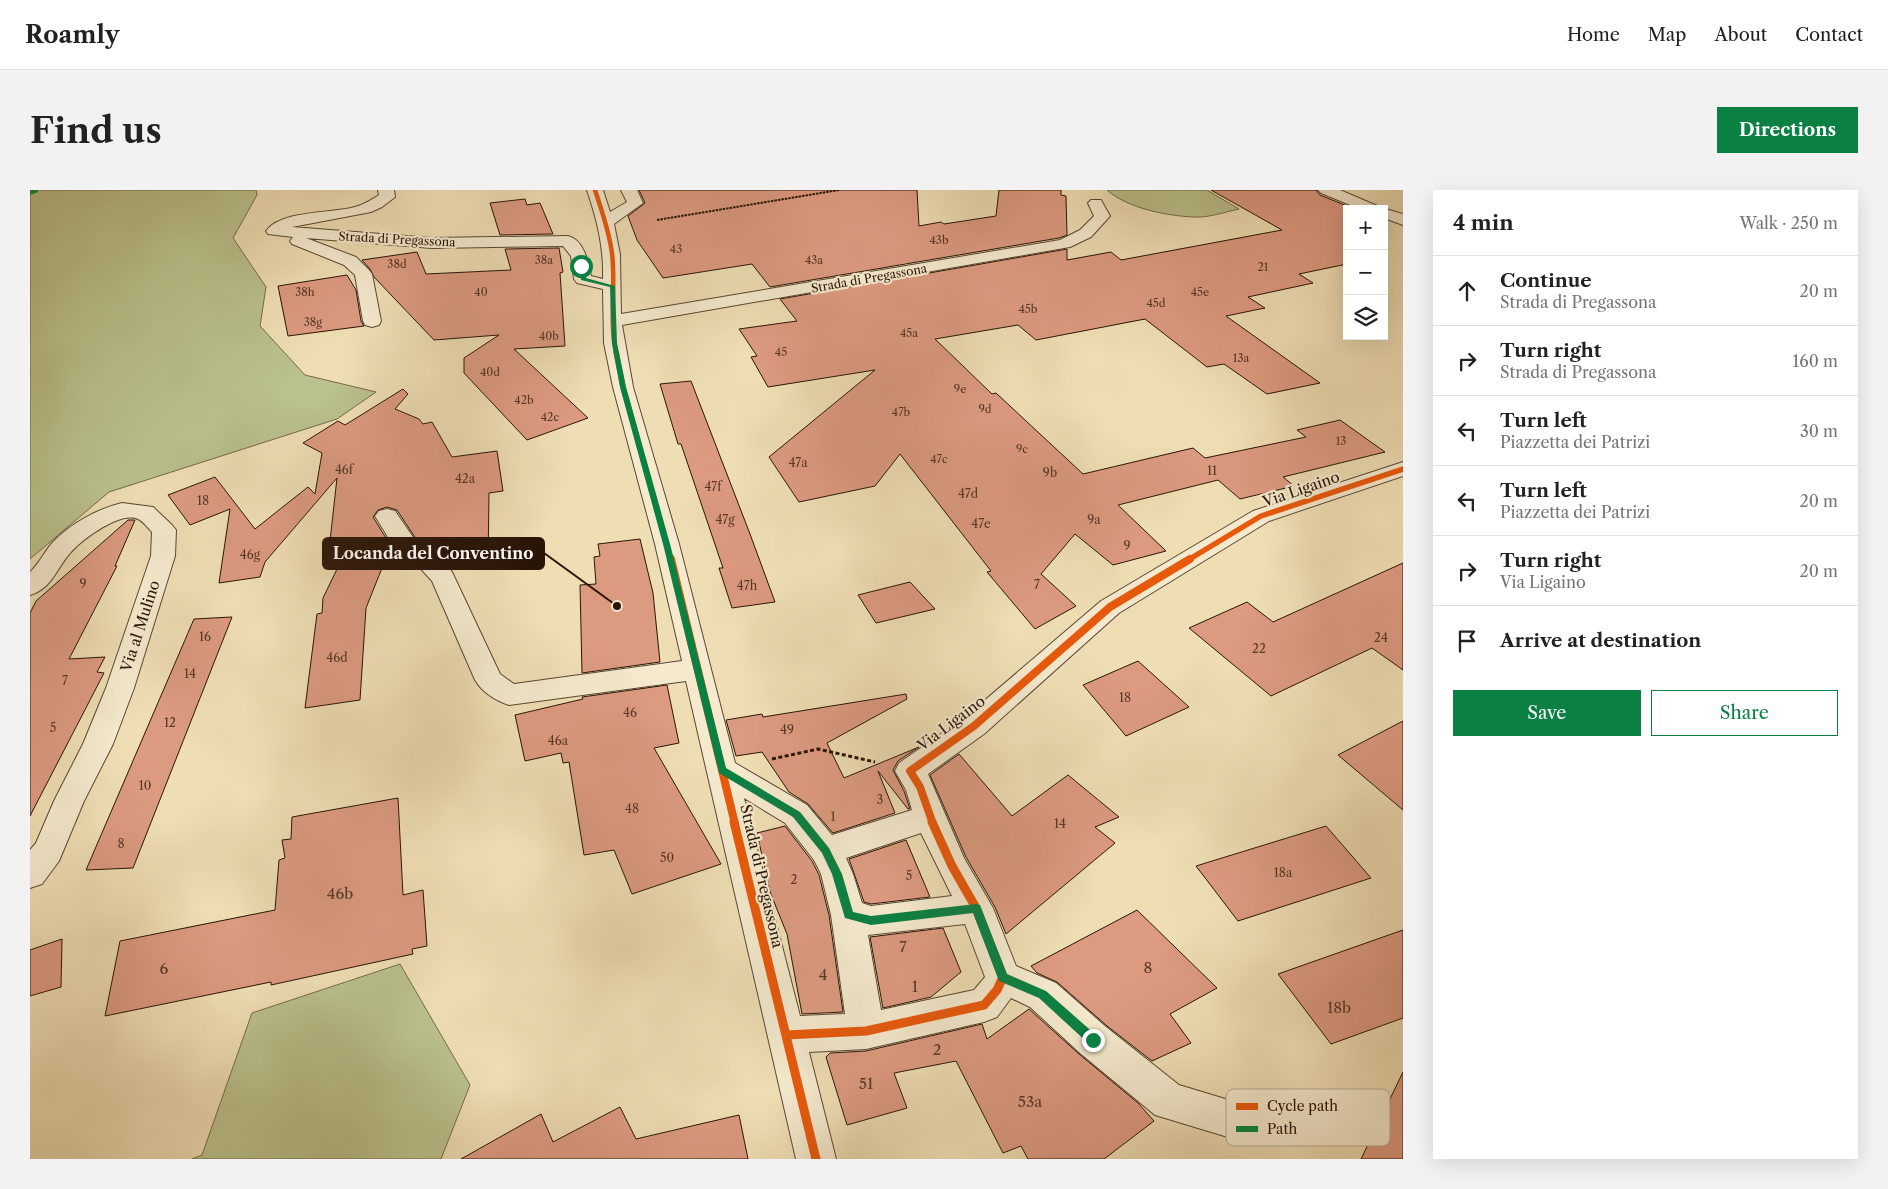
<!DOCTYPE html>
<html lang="en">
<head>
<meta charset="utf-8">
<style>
  body { margin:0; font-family:"Libre Caslon Text",serif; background:#f2f2f2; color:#222 }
  .controls { position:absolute; right:15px; top:15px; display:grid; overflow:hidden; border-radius:0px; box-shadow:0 5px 20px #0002 }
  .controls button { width:45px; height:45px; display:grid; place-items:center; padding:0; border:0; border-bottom:1px solid #e0e0e0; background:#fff; color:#222; font:25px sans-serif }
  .stop { position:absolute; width:15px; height:15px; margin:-11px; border:4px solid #0b8043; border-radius:50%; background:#fff }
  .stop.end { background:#0b8043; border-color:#fff; box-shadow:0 1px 5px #0008 }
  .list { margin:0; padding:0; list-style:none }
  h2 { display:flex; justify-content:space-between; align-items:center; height:65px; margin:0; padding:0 20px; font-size:21px }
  h2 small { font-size:16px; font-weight:400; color:#767676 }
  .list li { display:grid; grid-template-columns:32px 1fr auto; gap:15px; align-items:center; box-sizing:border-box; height:70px; padding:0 20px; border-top:1px solid #e0e0e0 }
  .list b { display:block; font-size:19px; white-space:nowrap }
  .list p { margin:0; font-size:16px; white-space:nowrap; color:#767676 }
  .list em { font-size:16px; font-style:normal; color:#767676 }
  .actions { display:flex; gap:10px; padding:15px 20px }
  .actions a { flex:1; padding:11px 0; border:1px solid #0b8043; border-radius:0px; text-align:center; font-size:18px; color:#0b8043 }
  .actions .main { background:#0b8043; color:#fff }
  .icon { flex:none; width:28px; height:28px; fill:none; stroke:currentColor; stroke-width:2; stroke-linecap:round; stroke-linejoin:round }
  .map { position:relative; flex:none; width:1373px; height:969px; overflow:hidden; border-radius:0px }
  header { display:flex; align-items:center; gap:30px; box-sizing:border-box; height:70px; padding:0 25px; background:#fff; border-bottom:1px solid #e0e0e0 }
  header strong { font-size:24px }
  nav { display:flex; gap:28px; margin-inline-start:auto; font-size:18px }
  .intro { display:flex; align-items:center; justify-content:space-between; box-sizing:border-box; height:120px; padding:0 30px }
  h1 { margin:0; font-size:35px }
  .button { padding:12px 22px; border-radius:0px; background:#0b8043; color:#fff; font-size:18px; font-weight:700 }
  main { display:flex; gap:30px; padding:0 30px }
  aside { flex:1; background:#fff; border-radius:0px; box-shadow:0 5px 20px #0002 }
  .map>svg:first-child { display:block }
  .green { fill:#bac18c; stroke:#726a4a }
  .building { fill:#dc9a80; stroke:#291408 }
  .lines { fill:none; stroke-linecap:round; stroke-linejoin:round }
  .minor-casing { stroke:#5a4633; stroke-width:2 }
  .path-far1 { stroke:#291408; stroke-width:2; stroke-dasharray:2.5 1; stroke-linecap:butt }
  .path { stroke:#291408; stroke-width:3; stroke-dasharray:4 2.5; stroke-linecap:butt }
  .minor { fill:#f5eace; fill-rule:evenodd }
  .quiet { stroke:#00873e; stroke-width:4; stroke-dasharray:8 4; stroke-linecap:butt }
  .cycleway-far3-casing { stroke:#f5eace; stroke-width:6 }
  .cycleway-far2-casing { stroke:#f5eace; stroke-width:8 }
  .cycleway-far1-casing { stroke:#f5eace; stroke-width:11 }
  .cycleway-casing { stroke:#f5eace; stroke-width:12 }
  .cycleway-far3 { stroke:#e8590c; stroke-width:4.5 }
  .cycleway-far2 { stroke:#e8590c; stroke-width:5.5 }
  .cycleway-far1 { stroke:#e8590c; stroke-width:8 }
  .cycleway { stroke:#e8590c; stroke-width:9 }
  .route { fill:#0b8043 }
  .labels { text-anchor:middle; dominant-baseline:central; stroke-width:4.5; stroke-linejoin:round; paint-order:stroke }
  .far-number-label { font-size:11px; fill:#563626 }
  .far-street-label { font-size:12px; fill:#291408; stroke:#f5eace }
  .number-label { font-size:12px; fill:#563626 }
  .street-label { font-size:15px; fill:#291408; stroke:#f5eace }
  .near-number-label { font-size:15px; fill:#563626 }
  .key { fill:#f5eace; stroke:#b8aa93; stroke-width:1 }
  .key-label { font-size:14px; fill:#291408 }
  .leader { fill:none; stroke:#291408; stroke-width:2 }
  .callout-dot { fill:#291408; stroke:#f5eace; stroke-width:2 }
  .callout { fill:#291408; stroke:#291408; stroke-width:2 }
  .callout-label { font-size:16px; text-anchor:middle; font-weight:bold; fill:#fff }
</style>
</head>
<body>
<header>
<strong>Roamly</strong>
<nav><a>Home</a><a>Map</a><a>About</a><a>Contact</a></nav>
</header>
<div class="intro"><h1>Find us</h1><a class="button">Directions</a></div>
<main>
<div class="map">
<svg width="1373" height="969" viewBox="0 0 1373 969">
  <rect width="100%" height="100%" fill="#efdeb4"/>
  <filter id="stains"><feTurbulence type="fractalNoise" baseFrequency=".004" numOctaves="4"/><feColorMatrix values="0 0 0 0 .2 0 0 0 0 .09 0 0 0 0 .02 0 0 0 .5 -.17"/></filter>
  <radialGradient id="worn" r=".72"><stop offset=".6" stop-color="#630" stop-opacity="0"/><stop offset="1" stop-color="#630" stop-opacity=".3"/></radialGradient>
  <!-- green -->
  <path class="green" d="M 0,0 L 226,0 L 227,5 L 203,48 L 236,97 L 230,136 L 275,185 L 346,202 L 307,229 L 79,302 L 0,369 Z
    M 1077,0 L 1177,0 L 1209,19 C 1195,22 1178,28 1164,27 C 1137,26 1097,18 1077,0 Z
    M 370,774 L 440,895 L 411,969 L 162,969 L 172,965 L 222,823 Z"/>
  <!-- building -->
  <path class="building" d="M 609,0 L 887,0 L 889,36 L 911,32 L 914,34 L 966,26 L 969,0 L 1031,0 L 1031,5 L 1036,6 L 1037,45 L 1029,48 L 740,97 L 722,74 L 633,88 L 607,50 L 598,26 L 615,13 Z
    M 1181,0 L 1286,0 L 1290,5 L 1317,16 L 1317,74 L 1269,84 L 1283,93 L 1218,107 L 1235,118 L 1196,126 L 1290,193 L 1237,204 L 1194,174 L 1177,177 L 1115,129 L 1006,150 L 988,135 L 905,149 L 962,204 L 966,203 L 1053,284 L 1163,258 L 1175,268 L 1276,247 L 1267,240 L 1310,230 L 1355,262 L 1253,287 L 1264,296 L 1210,309 L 1188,290 L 1088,315 L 1136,361 L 1083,375 L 1045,344 L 1011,384 L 1046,416 L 1005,439 L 957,382 L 961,381 L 870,264 L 845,296 L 769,312 L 739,267 L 845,180 L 738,197 L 721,167 L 727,166 L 709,139 L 767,131 L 750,109 L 1037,59 L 1037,70 L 1081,62 L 1091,70 L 1252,40 Z
    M 495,9 L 497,15 L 510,13 L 523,44 L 470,45 L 460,13 Z
    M 529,58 L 533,82 L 530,83 L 535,156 L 484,159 L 558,228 L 497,250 L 434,183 L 434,168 L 469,145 L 404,150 L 344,87 L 340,79 L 332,70 L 387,62 L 396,84 L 481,80 L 475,59 Z
    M 317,85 L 326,100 L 331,131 L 334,136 L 258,146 L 248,96 Z
    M 661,191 L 720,344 L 745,412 L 702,418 L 689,378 L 693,378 L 651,254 L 648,254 L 630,194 Z
    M 373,199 L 378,204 L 365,219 L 389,229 L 393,234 L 402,232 L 422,267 L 467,261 L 473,301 L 459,303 L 458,375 L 423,378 L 424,368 L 413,369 L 388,352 L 367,320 L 357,317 L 348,320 L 343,327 L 367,366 L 379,374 L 352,378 L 336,418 L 330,510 L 275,518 L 287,424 L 292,423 L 293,408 L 308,377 L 297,378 L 307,288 L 235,372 L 230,387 L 189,393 L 200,319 L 160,335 L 138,305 L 185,287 L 225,339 L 278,297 L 285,304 L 292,263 L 273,253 L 308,231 L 315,235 Z
    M 98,330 L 105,330 L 85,376 L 87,376 L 39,469 L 75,467 L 67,482 L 74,483 L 0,626 L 0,423 L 6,411 Z
    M 610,349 L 623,403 L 630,472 L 552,483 L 550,395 L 566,394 L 564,367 L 570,366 L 568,354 Z
    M 1373,373 L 1373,480 L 1342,458 L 1241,506 L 1159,438 L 1217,412 L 1243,432 Z
    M 880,392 L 905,419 L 846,433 L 828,405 Z
    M 202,427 L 103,678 L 56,680 L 164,429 Z
    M 1108,471 L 1159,517 L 1096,546 L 1053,495 Z
    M 637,495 L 649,553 L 624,558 L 691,674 L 602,704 L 584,660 L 554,665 L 539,572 L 533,573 L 531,563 L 495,571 L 485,525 L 553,509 L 552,507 Z
    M 876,504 L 877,509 L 797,553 L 814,588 L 889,557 L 868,571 L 863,580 L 874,601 L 880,619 L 878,619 L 848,581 L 865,623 L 803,643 L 778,614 L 759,602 L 732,562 L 706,566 L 696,530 L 732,524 L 733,527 Z
    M 1373,531 L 1373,620 L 1308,565 Z
    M 929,564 L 982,626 L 1038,585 L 1089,627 L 1065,637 L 1085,653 L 976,744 L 965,717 L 936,667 L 900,585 Z
    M 368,608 L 373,705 L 393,700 L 397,756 L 382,759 L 383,764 L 241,795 L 241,792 L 75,826 L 90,751 L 245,720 L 249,670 L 255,668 L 252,650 L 261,649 L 262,627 Z
    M 755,636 L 782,671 L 789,685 L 799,725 L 813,822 L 772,824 L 757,744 L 740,702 L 727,643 Z
    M 1296,636 L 1341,688 L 1208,731 L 1166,676 Z
    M 876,650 L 900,707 L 841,714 L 834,712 L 819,669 Z
    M 1107,720 L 1187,798 L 1140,824 L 1161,853 L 1122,871 L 1077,836 L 1027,792 L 1007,783 L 1001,776 Z
    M 913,738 L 931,782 L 901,807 L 853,818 L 840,747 Z
    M 1373,740 L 1373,828 L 1301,854 L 1248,784 Z
    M 32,749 L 31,797 L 0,806 L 0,760 Z
    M 999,819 L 1049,864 L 1108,913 L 1124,931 L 1074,969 L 998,969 L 991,956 L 973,963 L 926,871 L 864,883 L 877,918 L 817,935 L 796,867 L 800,863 L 836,861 L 952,834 L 957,849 Z
    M 1373,882 L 1373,969 L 1331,969 Z
    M 590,917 L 606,949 L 709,925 L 718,969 L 431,969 L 511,924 L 523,952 Z"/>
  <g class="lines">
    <!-- minor casing -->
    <g class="minor-casing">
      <path id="minor" d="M 348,0 L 364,0 L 365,7 L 352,17 L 341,22 L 262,37 L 402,48 L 538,46 C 554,50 558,71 561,86 L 573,89 C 574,57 567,30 557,0 L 573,0 L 580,22 L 597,12 L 591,0 L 607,0 L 613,13 L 584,34 L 590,64 L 591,124 L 1030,50 L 1050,40 L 1064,26 L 1058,13 L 1061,10 L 1071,10 L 1080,26 L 1061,47 L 1040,57 L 592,135 L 603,197 L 649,354 L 705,573 L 777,615 L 802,645 L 882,620 L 876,600 L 865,581 L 869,573 L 934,528 L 1071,411 L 1223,321 L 1373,272 L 1373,286 L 1239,331 L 1089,423 L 954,544 L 898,584 L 934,668 L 963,718 L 986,776 L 1026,793 L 1076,837 L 1149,895 L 1225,918 L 1230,932 L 1225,946 L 1211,951 L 1125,925 L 1050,863 L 1000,817 L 981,808 L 967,827 L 954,832 L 836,859 L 779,862 L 806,969 L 766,969 L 656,491 L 479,515 C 466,511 452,502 445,490 L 402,391 L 391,379 L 369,365 L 345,326 L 349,321 L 357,319 L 365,321 L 387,353 L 409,367 L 422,382 L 470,484 L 484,494 L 652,471 L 625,354 L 583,197 L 574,153 L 573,99 L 547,93 L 544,89 L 541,66 L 533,56 L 402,58 L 276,48 L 326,67 L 339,80 L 342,84 L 351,131 L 349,135 L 342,137 L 335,135 L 333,131 L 325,85 L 314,75 L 262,54 L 260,51 L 263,47 L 238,44 L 236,41 C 250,21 298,23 321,18 C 331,16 340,11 349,5 ZM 714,608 L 755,633 L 784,670 L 791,684 L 801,725 L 815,824 L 770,826 ZM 891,643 L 922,706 L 841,716 L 832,713 L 823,684 L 816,668 ZM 935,734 L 955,787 L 944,800 L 851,820 L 838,745 Z
        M 1288,0 L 1310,0 L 1352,18 L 1373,24 L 1373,35 L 1354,28 L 1354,19 L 1330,19 L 1291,3 Z
        M 92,313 L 123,317 L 142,335 L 146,340 L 145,366 L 104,498 L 83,554 L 54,611 L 29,671 L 12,694 L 0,698 L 0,660 L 6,653 L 24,611 L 53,554 L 76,498 L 121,366 L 122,342 C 118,338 113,331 108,329 C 90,321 53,349 41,362 C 27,377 22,399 0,405 L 0,382 C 10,373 15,360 24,351 C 42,333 67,319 92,313 Z"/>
    </g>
    <!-- path-far1 -->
    <path class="path-far1" d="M 627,30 L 809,0"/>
    <!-- path -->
    <path class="path" d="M 742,569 L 788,559 L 845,572"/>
    <!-- minor -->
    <use href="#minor" class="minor"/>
    <!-- quiet -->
    <path class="quiet" d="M 0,3 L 8,0"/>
    <!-- cycleway-far3 casing -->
    <g class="cycleway-far3-casing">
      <path id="cycleway-far3" d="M 565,0 C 572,21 579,41 582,63 C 586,96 579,130 586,163"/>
    </g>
    <!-- cycleway-far2 casing -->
    <g class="cycleway-far2-casing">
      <path id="cycleway-far2" d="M 586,162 L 593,197 L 641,370
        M 1158,370 L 1231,326 L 1373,279"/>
    </g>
    <!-- cycleway-far1 casing -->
    <g class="cycleway-far1-casing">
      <path id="cycleway-far1" d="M 641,369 L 705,634
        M 903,634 L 890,597 L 880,581 L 944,536 L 1080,417 L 1160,369"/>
    </g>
    <!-- cycleway casing -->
    <g class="cycleway-casing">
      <path id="cycleway" d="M 704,632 L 786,969
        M 756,845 L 836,841 L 954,815 L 967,800 L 973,787 L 946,718 L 922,676 L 902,632"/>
    </g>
    <!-- cycleway-far3 -->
    <use href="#cycleway-far3" class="cycleway-far3"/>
    <!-- cycleway-far2 -->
    <use href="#cycleway-far2" class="cycleway-far2"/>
    <!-- cycleway-far1 -->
    <use href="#cycleway-far1" class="cycleway-far1"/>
    <!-- cycleway -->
    <use href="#cycleway" class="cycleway"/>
  </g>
  <!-- route -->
  <path class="route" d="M 551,75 L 554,76 L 556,88 L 585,96 L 587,153 L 596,197 L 640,354 L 696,578 L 770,622 L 799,658 L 812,684 L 823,722 L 841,726 L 946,714 L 950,715 L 977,784 L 1016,801 L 1067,846 L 1069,850 L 1067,854 L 1063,856 L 1059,854 L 1009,808 L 969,791 L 943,723 L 841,735 L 815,728 L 802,684 L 792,663 L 763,627 L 689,583 L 633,354 L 590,197 L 582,153 L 580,97 L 551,90 L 549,76 Z"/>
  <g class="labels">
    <!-- far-number labels -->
    <g class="far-number-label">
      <text x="909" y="50">43b</text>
      <text x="646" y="59">43</text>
      <text x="514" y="70">38a</text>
      <text x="784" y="70">43a</text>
      <text x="367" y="74">38d</text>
      <text x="1233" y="77">21</text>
      <text x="275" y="102">38h</text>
      <text x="451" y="102">40</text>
      <text x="1170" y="102">45e</text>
      <text x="1126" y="113">45d</text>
      <text x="998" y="119">45b</text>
      <text x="283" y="132">38g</text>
      <text x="879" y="143">45a</text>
      <text x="519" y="146">40b</text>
      <text x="751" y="162">45</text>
      <text x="1211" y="168">13a</text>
      <text x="460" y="182">40d</text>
      <text x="930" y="199">9e</text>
      <text x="494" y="210">42b</text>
      <text x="955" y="219">9d</text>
      <text x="871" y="222">47b</text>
      <text x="520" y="227">42c</text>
      <text x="1311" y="251">13</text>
      <text x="992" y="259">9c</text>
      <text x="909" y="269">47c</text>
    </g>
    <!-- far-street labels -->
    <g class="far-street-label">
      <text transform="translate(367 49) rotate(3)">Strada di Pregassona</text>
      <text transform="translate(839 88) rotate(-10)">Strada di Pregassona</text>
    </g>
    <!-- number labels -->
    <g class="number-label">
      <text x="768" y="272">47a</text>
      <text x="314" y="279">46f</text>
      <text x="1182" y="280">11</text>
      <text x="1020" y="282">9b</text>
      <text x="435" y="288">42a</text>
      <text x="683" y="296">47f</text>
      <text x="938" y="303">47d</text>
      <text x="173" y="310">18</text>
      <text x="695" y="329">47g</text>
      <text x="1064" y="329">9a</text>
      <text x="951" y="333">47e</text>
      <text x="1097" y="355">9</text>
      <text x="220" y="364">46g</text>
      <text x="53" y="393">9</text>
      <text x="1007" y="394">7</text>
      <text x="717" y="395">47h</text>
      <text x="175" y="446">16</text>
      <text x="1351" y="447">24</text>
      <text x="1229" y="458">22</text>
      <text x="307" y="467">46d</text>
      <text x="160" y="483">14</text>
      <text x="35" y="490">7</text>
      <text x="1095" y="507">18</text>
      <text x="600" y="522">46</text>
      <text x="140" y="532">12</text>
      <text x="23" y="537">5</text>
      <text x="757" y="539">49</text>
      <text x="528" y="550">46a</text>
      <text x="115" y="595">10</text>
      <text x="850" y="609">3</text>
      <text x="602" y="618">48</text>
      <text x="803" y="626">1</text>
      <text x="1030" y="633">14</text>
      <text x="91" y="653">8</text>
      <text x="637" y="667">50</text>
      <text x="1253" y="682">18a</text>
      <text x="879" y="685">5</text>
      <text x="764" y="689">2</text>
    </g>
    <!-- street labels -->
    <g class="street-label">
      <text transform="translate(1271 299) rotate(-19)">Via Ligaino</text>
      <text transform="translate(110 436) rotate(-72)">Via al Mulino</text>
      <text transform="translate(921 533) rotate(-37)">Via Ligaino</text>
      <text transform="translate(732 686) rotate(77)">Strada di Pregassona</text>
    </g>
    <!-- near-number labels -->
    <g class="near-number-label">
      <text x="310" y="703">46b</text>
      <text x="873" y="756">7</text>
      <text x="1118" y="777">8</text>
      <text x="134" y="778">6</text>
      <text x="793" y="784">4</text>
      <text x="885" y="796">1</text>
      <text x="1309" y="817">18b</text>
      <text x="907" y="859">2</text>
      <text x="836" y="893">51</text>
      <text x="1000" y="911">53a</text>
    </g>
  </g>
  <!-- legend -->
  <rect x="1196" y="899" width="164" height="57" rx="8" class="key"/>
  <rect x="1206" y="913" width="22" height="7" fill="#e8590c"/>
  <rect x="1206" y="936" width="22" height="6" fill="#00873e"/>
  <g class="key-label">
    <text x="1237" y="921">Cycle path</text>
    <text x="1237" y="944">Path</text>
  </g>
  <!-- callouts -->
  <path class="leader" d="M587 416L514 363"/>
  <circle class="callout-dot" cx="587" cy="416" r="5"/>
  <rect class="callout" x="293" y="348" width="221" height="31" rx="5"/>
  <g class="callout-label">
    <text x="403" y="369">Locanda del Conventino</text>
  </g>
  <rect width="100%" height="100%" filter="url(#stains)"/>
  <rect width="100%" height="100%" fill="url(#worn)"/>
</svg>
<div class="controls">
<button>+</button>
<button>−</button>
<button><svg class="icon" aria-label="layers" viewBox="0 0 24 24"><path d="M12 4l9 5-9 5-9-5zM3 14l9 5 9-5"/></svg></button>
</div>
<div class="stop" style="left:551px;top:76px"></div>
<div class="stop end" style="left:1063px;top:850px"></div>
</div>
<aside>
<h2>4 min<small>Walk · 250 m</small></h2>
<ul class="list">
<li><svg class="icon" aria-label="ahead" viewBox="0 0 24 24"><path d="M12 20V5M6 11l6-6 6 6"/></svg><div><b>Continue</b><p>Strada di Pregassona</p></div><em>20 m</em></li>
<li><svg class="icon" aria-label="right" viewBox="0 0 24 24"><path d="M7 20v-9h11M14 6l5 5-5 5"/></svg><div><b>Turn right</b><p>Strada di Pregassona</p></div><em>160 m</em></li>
<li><svg class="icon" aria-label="left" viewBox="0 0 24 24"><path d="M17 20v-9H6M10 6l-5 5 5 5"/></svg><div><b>Turn left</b><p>Piazzetta dei Patrizi</p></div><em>30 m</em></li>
<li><svg class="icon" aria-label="left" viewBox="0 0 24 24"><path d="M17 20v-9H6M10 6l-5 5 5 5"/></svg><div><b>Turn left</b><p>Piazzetta dei Patrizi</p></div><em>20 m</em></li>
<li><svg class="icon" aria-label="right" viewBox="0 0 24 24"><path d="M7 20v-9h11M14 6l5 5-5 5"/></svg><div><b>Turn right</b><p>Via Ligaino</p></div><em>20 m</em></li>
<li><svg class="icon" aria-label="arrive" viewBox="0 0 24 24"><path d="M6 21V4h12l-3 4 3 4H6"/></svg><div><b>Arrive at destination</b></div></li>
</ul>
<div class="actions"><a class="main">Save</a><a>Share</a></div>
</aside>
</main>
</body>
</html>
